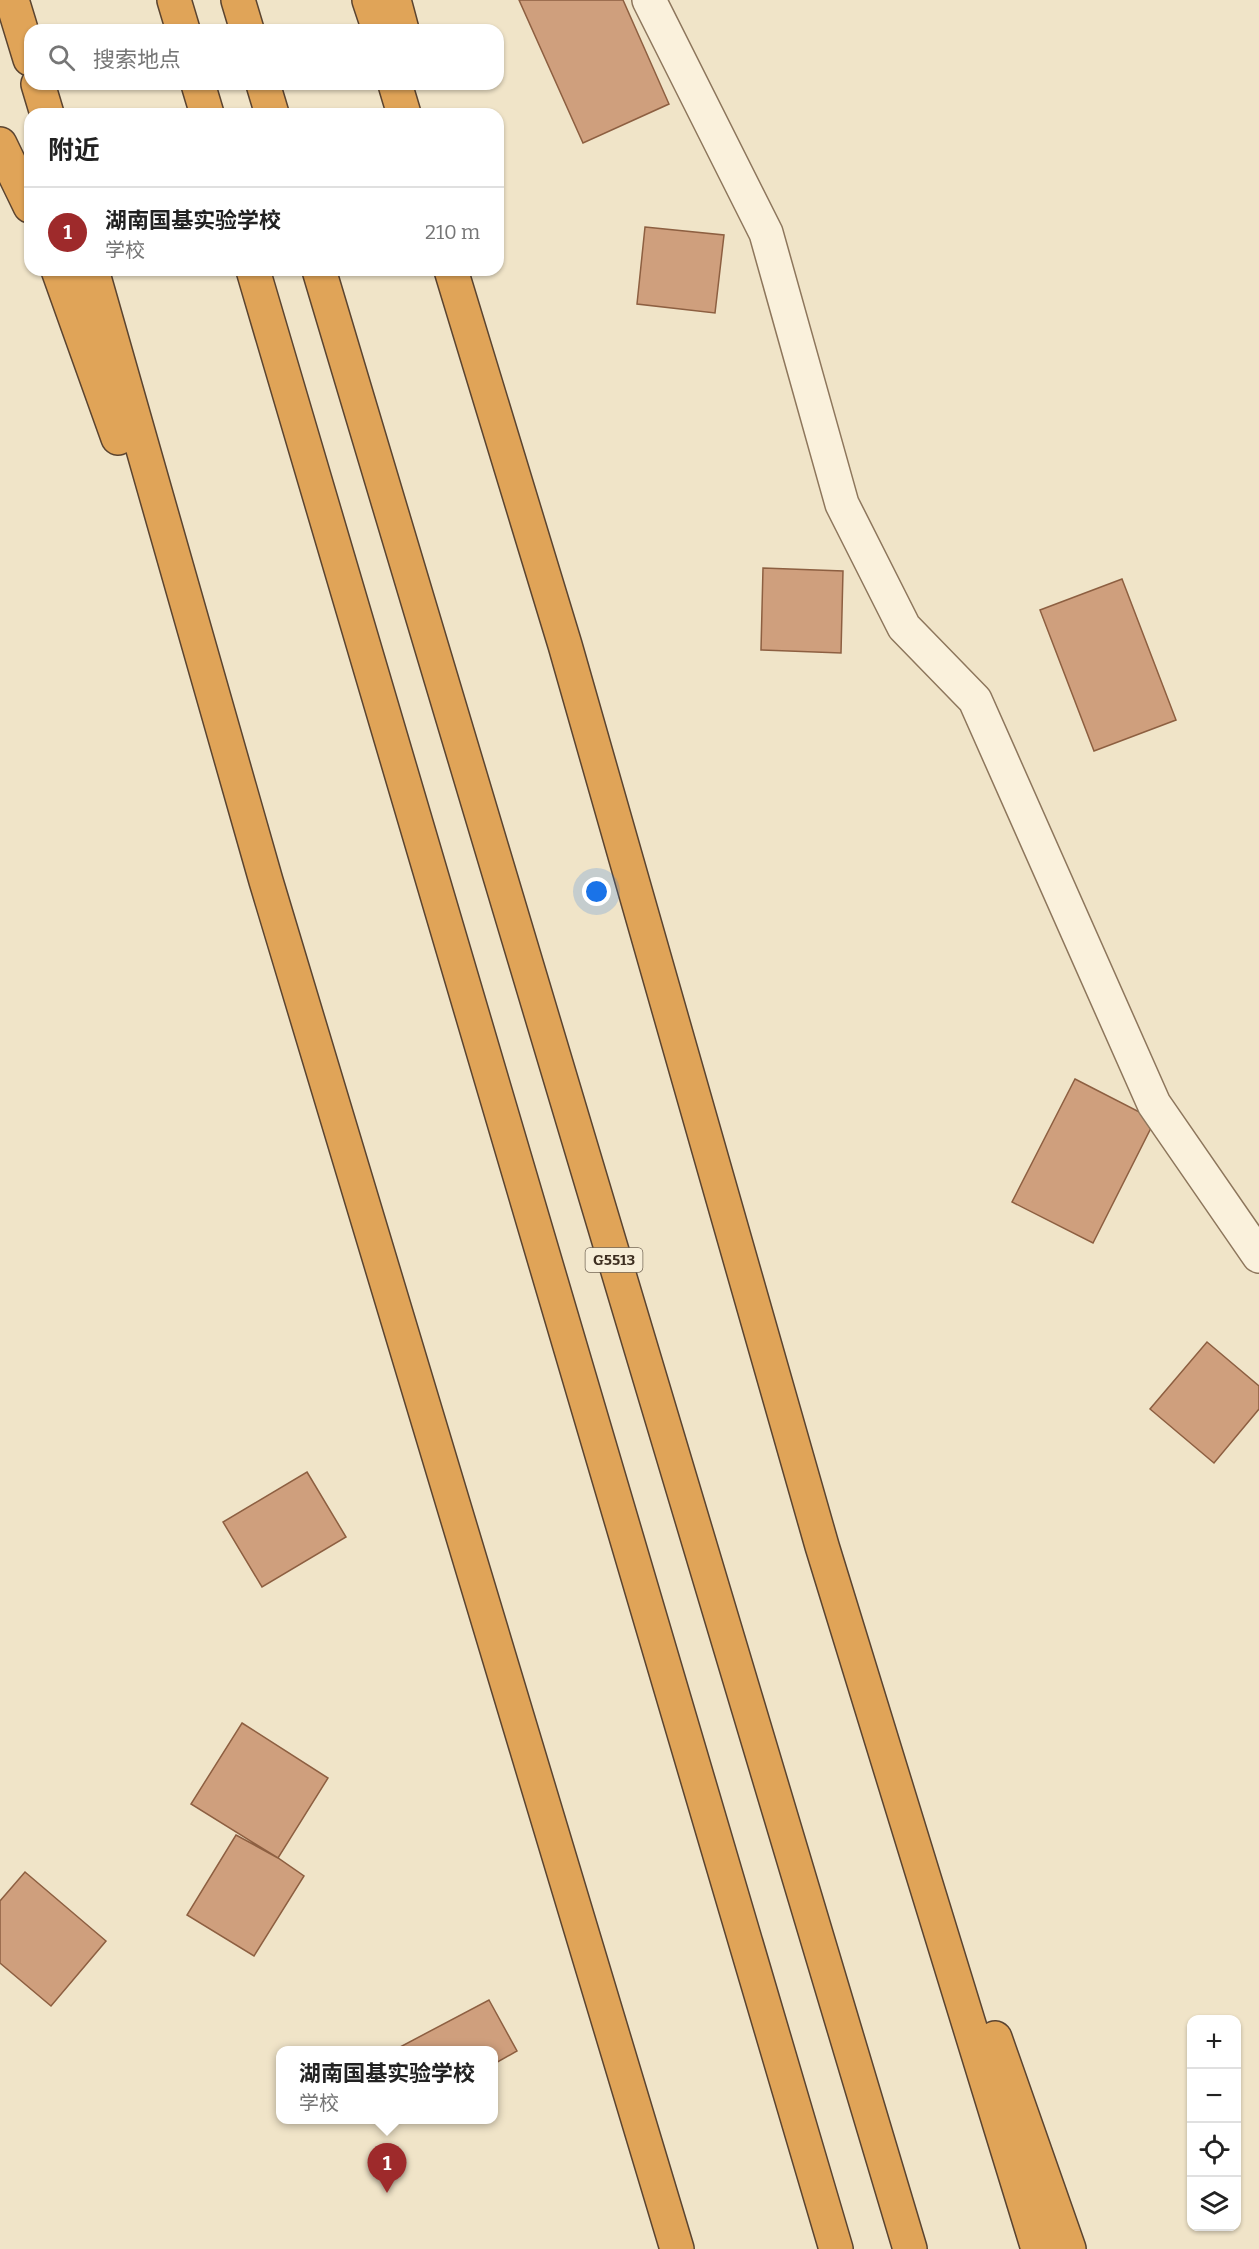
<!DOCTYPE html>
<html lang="zh">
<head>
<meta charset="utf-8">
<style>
  body { margin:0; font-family:Bitter,"Noto Sans SC",serif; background:#f6f6f6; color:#222 }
  .controls { position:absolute; right:18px; bottom:18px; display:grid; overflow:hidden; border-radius:12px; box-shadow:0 2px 4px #0004 }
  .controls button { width:54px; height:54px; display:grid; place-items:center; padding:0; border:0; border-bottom:2px solid #e0e0e0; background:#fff; color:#222; font:30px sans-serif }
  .you { position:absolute; left:597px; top:892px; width:21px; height:21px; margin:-15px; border:4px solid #fff; border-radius:50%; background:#1a73e8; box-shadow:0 0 0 9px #1a73e833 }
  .badge { display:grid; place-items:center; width:39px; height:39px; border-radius:50%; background:#9e2a2b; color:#fff; font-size:20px; font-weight:700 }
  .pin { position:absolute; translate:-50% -50px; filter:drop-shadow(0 2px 3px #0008) }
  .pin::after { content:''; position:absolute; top:32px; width:21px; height:18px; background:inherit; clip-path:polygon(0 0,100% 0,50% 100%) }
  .popup { position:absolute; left:276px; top:2046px; width:222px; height:78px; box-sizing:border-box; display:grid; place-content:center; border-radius:12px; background:#fff; filter:drop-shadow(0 2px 4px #0005); font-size:20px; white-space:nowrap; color:#767676 }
  .popup b { font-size:22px; color:#222 }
  .popup::after { content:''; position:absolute; left:50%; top:100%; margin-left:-12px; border:12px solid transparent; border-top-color:#fff }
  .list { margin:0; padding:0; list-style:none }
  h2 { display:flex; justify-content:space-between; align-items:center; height:78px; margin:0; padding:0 24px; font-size:26px }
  h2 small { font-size:20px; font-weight:400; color:#767676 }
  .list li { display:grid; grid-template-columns:39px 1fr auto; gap:18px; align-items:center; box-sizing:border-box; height:90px; padding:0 24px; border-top:2px solid #e0e0e0 }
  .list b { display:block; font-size:22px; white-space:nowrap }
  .list p { margin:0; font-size:20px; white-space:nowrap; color:#767676 }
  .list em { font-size:20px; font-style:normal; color:#767676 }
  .icon { flex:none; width:33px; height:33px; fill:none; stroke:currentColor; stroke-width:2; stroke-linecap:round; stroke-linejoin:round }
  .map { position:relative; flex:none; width:1259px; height:2249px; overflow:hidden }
  .search { position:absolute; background:#fff; box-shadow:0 2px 4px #0004; left:24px; top:24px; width:480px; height:66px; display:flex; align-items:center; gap:15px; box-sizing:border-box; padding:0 21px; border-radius:18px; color:#767676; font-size:22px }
  .panel { position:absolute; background:#fff; box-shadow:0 2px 4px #0004; left:24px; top:108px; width:480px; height:168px; border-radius:18px }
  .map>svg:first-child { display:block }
  .building { fill:#cf9f7d; stroke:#8d5f41; stroke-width:1.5 }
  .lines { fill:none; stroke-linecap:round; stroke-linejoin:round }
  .street-casing { stroke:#8d765c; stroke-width:36 }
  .highway-casing { stroke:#5b4430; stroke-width:36 }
  .street { stroke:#faf1dc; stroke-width:33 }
  .highway { stroke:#e0a458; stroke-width:33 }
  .labels { text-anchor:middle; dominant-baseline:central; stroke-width:6; stroke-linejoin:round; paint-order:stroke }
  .shield { fill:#f7eed8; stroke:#756857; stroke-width:1.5 }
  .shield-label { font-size:15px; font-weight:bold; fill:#3d2e20 }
</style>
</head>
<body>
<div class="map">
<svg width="1259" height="2249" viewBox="0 0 1259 2249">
  <rect width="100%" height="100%" fill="#f0e4c8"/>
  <!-- building -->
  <path class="building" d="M 519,0 L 623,0 L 669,104 L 583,143 Z
    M 645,227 L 724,235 L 715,313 L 637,304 Z
    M 763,568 L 843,571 L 841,653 L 761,650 Z
    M 1122,579 L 1176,720 L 1094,751 L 1040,610 Z
    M 1075,1079 L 1155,1120 L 1093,1243 L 1012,1202 Z
    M 1207,1342 L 1259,1386 L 1259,1409 L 1214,1463 L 1150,1409 Z
    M 307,1472 L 346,1537 L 262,1587 L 223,1522 Z
    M 242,1723 L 328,1778 L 278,1858 L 191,1804 Z
    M 236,1835 L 278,1858 L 304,1876 L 254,1956 L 187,1915 Z
    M 25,1872 L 106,1941 L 51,2006 L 0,1963 L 0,1901 Z
    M 489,2000 L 517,2051 L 494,2064 L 494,2050 L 402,2050 L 400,2047 Z"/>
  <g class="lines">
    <!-- street casing -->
    <g class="street-casing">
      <path id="street" d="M 649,0 L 766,233 L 842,504 L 904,627 L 975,700 L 1154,1104 L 1259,1256"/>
    </g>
    <!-- highway casing -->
    <g class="highway-casing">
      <path id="highway" d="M 12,0 L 30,59
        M 174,0 L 183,30
        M 238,0 L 247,30
        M 369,0 L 379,30
        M 394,0 L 402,30
        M 38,84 L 47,114
        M 198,84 L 207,114
        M 263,84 L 272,114
        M 395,84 L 404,114
        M 0,144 L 30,206
        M 58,270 L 118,438
        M 92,270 L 266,881 L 677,2249
        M 253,270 L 836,2249
        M 319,270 L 910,2249
        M 451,270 L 565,645 L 822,1546 L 1038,2249
        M 995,2038 L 1069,2249"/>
    </g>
    <!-- street -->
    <use href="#street" class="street"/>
    <!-- highway -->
    <use href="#highway" class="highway"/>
  </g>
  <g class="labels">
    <!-- shield labels -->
    <rect class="shield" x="585.5" y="1248" width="57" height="24" rx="4.5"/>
    <g class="shield-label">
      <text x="614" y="1260">G5513</text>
    </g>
  </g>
</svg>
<div class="controls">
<button>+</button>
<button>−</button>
<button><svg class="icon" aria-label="locate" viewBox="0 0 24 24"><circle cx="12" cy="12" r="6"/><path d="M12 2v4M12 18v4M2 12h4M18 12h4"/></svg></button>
<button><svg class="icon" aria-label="layers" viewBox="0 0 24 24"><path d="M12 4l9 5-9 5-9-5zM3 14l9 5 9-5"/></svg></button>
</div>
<div class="you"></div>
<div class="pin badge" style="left:387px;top:2193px">1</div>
<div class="popup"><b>湖南国基实验学校</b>学校</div>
<div class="search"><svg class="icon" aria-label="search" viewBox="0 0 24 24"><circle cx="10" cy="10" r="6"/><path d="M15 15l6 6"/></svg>搜索地点</div>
<section class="panel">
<h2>附近<small></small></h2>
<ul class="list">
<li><span class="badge">1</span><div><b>湖南国基实验学校</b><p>学校</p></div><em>210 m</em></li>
</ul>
</section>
</div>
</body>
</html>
